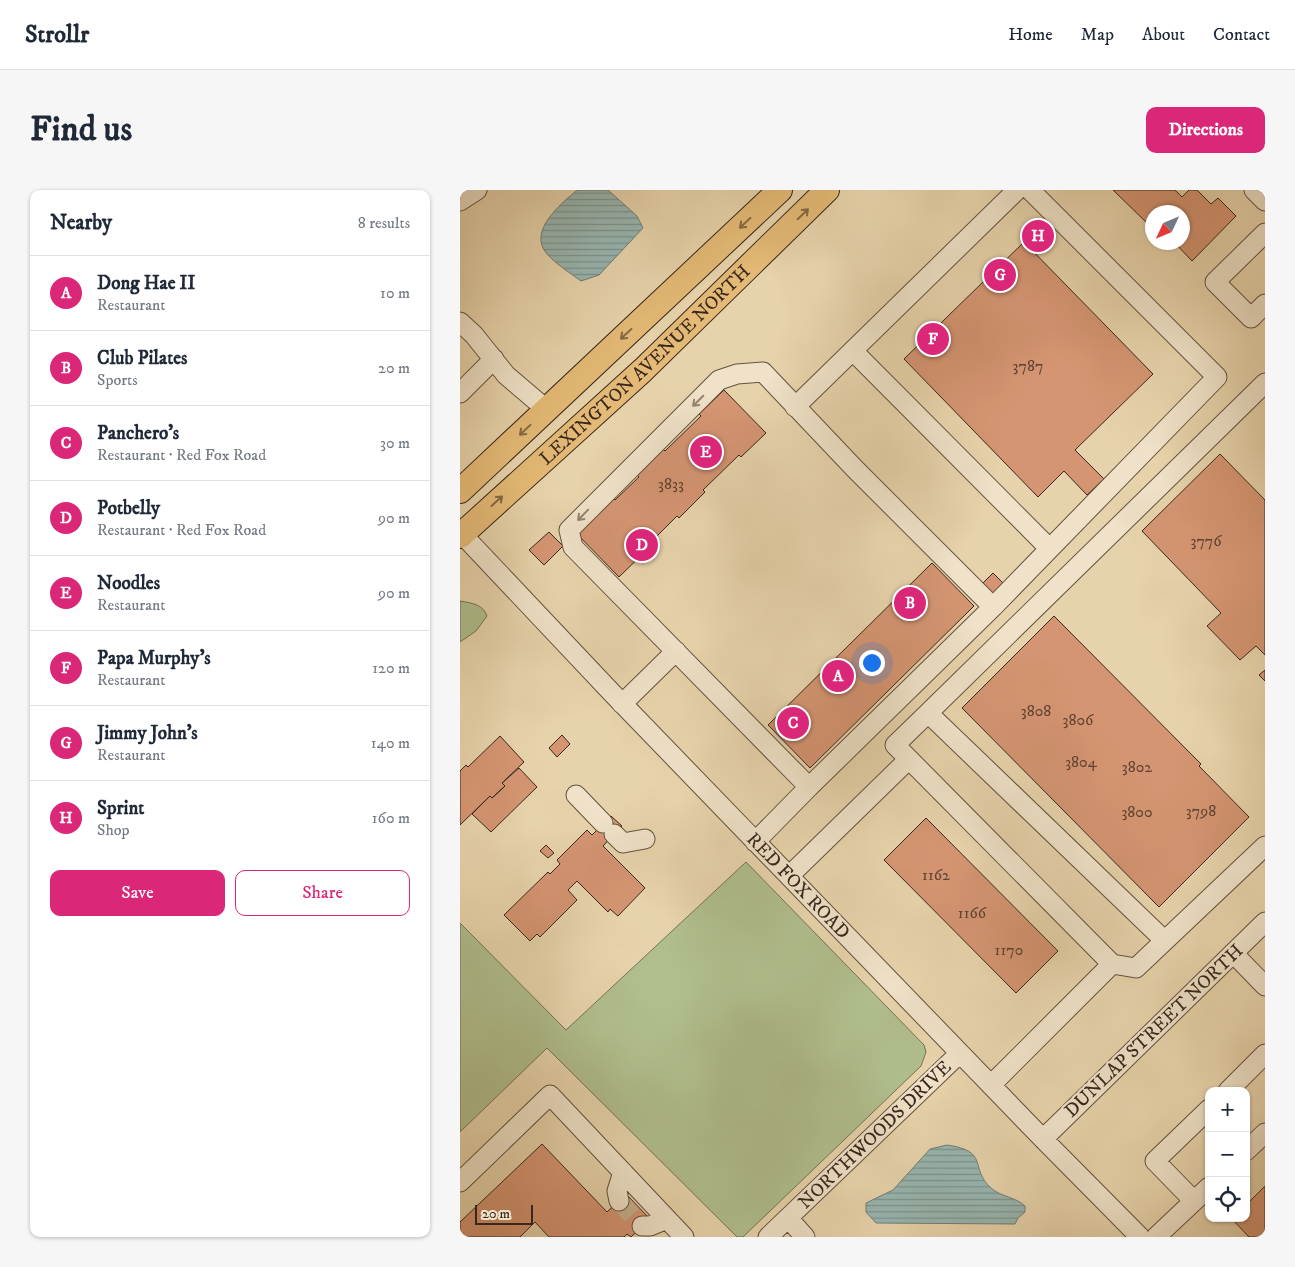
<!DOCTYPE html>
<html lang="en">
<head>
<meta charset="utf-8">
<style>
  body { margin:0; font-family:"IM FELL DW Pica",serif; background:#f6f6f7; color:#1f2937 }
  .controls { position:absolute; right:15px; bottom:15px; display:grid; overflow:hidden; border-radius:10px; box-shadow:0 1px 4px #0004 }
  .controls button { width:45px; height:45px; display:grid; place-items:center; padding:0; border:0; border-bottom:1px solid #e0e1e3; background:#fff; color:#1f2937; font:25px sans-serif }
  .compass { position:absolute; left:685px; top:15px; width:45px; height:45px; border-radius:50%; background:#fff; box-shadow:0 1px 4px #0004; rotate:226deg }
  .scale { position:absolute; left:15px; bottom:12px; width:58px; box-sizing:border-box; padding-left:5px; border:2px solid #38271d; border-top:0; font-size:14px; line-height:18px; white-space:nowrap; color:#38271d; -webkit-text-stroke:4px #efe2c8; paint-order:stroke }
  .you { position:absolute; left:411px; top:472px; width:18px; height:18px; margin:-12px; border:4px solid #fff; border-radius:50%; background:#1a73e8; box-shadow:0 0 0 8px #1a73e833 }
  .badge { display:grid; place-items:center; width:32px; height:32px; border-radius:50%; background:#db2777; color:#fff; font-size:16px; font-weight:700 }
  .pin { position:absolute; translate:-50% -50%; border:2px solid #fff; box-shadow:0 1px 5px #0006 }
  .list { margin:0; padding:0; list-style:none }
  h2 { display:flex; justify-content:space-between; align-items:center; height:65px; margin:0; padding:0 20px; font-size:21px }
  h2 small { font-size:16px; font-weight:400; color:#747a83 }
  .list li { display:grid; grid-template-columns:32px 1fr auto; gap:15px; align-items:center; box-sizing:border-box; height:75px; padding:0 20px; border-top:1px solid #e0e1e3 }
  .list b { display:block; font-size:19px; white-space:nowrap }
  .list p { margin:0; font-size:16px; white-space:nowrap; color:#747a83 }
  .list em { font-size:16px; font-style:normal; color:#747a83 }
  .actions { display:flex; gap:10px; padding:15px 20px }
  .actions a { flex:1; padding:11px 0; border:1px solid #db2777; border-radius:10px; text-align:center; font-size:18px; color:#db2777 }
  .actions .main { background:#db2777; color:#fff }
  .icon { flex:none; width:28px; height:28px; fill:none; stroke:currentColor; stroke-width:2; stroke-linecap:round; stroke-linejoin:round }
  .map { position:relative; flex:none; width:805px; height:1047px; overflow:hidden; border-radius:10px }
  header { display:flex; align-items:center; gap:30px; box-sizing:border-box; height:70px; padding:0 25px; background:#fff; border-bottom:1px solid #e0e1e3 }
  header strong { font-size:24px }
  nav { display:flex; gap:28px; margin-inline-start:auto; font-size:18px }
  .intro { display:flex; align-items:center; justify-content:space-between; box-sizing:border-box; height:120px; padding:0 30px }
  h1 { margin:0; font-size:35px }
  .button { padding:12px 22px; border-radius:10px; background:#db2777; color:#fff; font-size:18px; font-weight:700 }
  main { display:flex; gap:30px; padding:0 30px }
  aside { flex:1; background:#fff; border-radius:10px; box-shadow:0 1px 4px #0004 }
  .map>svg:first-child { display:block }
  .green { fill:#b0be8d; stroke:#747255 }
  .water { fill:url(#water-rules); stroke:#727d76 }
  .building { fill:#d59572; stroke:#38271d }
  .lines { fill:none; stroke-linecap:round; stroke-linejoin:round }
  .minor-tunnel { stroke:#c4b18f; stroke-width:19; stroke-dasharray:19 9; stroke-linecap:butt }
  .minor-casing { stroke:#645240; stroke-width:21 }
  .major-casing { stroke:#38271d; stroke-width:26 }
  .minor { stroke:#efe2c8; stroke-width:19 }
  .major { stroke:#e4ba76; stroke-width:24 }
  .oneway { stroke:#856945 }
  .oneway2 { stroke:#948472 }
  .labels { text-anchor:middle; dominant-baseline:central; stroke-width:4.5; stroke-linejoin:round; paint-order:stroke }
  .number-label { font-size:16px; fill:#5f4232 }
  .street-label { font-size:19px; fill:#38271d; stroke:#efe2c8 }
</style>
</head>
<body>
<header>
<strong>Strollr</strong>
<nav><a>Home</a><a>Map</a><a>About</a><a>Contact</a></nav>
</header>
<div class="intro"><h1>Find us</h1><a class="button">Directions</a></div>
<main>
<aside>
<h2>Nearby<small>8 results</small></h2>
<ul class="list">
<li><span class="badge">A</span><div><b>Dong Hae II</b><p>Restaurant</p></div><em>10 m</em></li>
<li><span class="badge">B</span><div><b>Club Pilates</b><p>Sports</p></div><em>20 m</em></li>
<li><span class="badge">C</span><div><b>Panchero's</b><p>Restaurant · Red Fox Road</p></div><em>30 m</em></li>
<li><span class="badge">D</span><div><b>Potbelly</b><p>Restaurant · Red Fox Road</p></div><em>90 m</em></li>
<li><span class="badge">E</span><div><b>Noodles</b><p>Restaurant</p></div><em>90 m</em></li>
<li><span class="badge">F</span><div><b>Papa Murphy's</b><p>Restaurant</p></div><em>120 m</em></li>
<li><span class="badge">G</span><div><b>Jimmy John's</b><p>Restaurant</p></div><em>140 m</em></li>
<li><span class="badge">H</span><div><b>Sprint</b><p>Shop</p></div><em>160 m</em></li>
</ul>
<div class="actions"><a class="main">Save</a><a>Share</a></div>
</aside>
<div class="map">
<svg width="805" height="1047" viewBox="0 0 805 1047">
  <defs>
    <pattern id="water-rules" width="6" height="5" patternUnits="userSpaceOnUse" patternTransform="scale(1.25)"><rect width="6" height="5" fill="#98b6b1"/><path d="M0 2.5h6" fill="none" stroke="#7d948f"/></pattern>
  </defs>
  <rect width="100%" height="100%" fill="#e7d3ab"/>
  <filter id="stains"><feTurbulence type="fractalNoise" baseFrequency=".004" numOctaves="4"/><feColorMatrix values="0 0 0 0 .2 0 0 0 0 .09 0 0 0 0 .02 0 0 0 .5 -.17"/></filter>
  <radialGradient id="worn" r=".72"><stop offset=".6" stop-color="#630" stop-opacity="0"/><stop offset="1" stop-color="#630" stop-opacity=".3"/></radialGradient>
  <!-- green -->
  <path class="green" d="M 0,411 C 11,413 23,414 27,426 L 16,441 L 0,452 Z
    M 286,672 L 464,855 L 466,862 L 461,876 L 283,1047 L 277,1047 L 87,858 L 0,942 L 0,733 L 106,840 Z"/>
  <!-- water -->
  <path class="water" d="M 117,0 L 148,0 L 177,26 L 183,38 L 139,85 L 121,91 C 110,83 96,74 87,64 C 67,41 101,14 117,0 Z
    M 487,955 C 530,961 509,978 531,998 C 541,1007 556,1007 565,1016 L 565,1022 L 558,1028 L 555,1034 L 416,1033 L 406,1022 L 406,1013 L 433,1000 L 470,959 Z"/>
  <!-- building -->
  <path class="building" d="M 653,0 L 715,0 L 722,7 L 729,0 L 737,0 L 751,14 L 758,8 L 776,26 L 732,71 L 714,52 L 722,52 L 722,22 L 692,22 L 692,28 L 687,33 Z
    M 564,52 L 693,184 L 615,260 L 644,289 L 627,305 L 604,281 L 578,307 L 444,169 Z
    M 264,200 L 306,243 L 281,267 L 279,265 L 243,300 L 245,302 L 219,328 L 217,326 L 194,349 L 196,351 L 159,387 L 117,344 L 153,308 L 155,310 L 179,287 L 177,285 L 203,259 L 205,261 L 241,226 L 239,224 Z
    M 760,264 L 805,310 L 805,465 L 796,456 L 780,470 L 747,436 L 761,423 L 682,341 Z
    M 89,342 L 103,356 L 84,375 L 69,360 Z
    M 472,373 L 514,416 L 350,578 L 308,535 Z
    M 533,383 L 544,394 L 532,406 L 521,395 Z
    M 594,426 L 741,574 L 739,576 L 789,627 L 699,717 L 502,518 Z
    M 805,480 L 805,491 L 799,485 Z
    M 102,545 L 110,554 L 97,567 L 89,558 Z
    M 40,546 L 64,572 L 42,593 L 45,596 L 32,608 L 30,606 L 0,635 L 0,581 L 6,575 L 8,577 Z
    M 59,578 L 77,597 L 31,642 L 12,624 L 30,606 L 32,608 L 45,596 L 42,593 Z
    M 151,626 L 162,636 L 143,656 L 185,698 L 158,726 L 150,719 L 148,722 L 117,691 L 108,700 L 117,710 L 80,747 L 77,744 L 70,751 L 44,725 L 88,682 L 90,684 L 100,674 L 97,670 L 127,640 L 132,645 Z
    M 466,628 L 598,761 L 556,803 L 424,670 Z
    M 86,655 L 94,663 L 88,668 L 80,661 Z
    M 82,954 L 147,1022 L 166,1004 L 190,1029 L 171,1047 L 167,1044 L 164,1047 L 89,1047 L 75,1032 L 60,1047 L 0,1047 L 0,1032 Z
    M 805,996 L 805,1047 L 789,1047 L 772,1029 L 786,1028 L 786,1015 Z"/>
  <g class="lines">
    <!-- minor-tunnel -->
    <path class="minor-tunnel" d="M 159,1011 L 182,1036"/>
    <!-- minor casing -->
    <g class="minor-casing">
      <path id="minor" d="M 794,0 L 805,11
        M 0,11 L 17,0
        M 805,43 L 755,92 L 791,128 L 805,114
        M 0,132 L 14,145 L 46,185 L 87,220
        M 393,161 L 589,358
        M 0,203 L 34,169
        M 335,217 L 557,0
        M 0,342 L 153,504 L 583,949 L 680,1047
        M 162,514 L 216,461
        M 468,523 L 805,193
        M 349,597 L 533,417
        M 116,605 L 143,633
        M 154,644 L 163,653 L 185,649
        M 295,652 L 349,597 L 113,357 L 109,340 L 259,190 L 277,184 L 303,182 L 396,280 L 533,417 L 757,187 L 570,0
        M 329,686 L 449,569
        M 773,763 L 805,796
        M 652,774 L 676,778 L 805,656
        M 531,895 L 652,774 L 435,555 L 468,523 L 704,750
        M 768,901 L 805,864
        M 583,949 L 805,732
        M 786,961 L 805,943
        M 0,992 L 90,905 L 224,1047
        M 159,1011 L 157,1001 L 163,982
        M 734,1011 L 695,971 L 749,919
        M 328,1028 L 345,1047
        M 182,1036 L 190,1036 L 207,1029
        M 308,1047 L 500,863
        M 696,1047 L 749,997"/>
    </g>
    <!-- major casing -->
    <g class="major-casing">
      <g id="major">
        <path d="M 0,301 L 320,0"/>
        <path id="s1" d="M 0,346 L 183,180 L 367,0"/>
      </g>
    </g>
    <!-- minor -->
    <use href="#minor" class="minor"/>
    <!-- major -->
    <use href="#major" class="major"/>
  </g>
  <!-- one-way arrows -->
  <defs><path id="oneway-shaft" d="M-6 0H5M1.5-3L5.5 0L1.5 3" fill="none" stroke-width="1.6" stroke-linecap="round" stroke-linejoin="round" transform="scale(1.25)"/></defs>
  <g class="oneway">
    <use href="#oneway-shaft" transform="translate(343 24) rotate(-44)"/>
    <use href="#oneway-shaft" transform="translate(285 33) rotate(137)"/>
    <use href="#oneway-shaft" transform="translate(166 144) rotate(137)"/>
    <use href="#oneway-shaft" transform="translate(65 240) rotate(137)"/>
    <use href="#oneway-shaft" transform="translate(37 311) rotate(-42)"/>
  </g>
  <g class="oneway2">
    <use href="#oneway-shaft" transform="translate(238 211) rotate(135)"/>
    <use href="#oneway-shaft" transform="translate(123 325) rotate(134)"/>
  </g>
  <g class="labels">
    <!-- number labels -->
    <g class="number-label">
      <text x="568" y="176">3787</text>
      <text x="211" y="294">3833</text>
      <text x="746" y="351">3776</text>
      <text x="576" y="521">3808</text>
      <text x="618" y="530">3806</text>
      <text x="621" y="572">3804</text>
      <text x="677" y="577">3802</text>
      <text x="741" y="621">3798</text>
      <text x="677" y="622">3800</text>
      <text x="476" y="685">1162</text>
      <text x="512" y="723">1166</text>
      <text x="549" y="760">1170</text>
    </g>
    <!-- street labels -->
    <g class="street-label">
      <text stroke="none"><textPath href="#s1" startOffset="252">LEXINGTON AVENUE NORTH</textPath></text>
      <text transform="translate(338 696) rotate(46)">RED FOX ROAD</text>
      <text transform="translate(694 841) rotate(-44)">DUNLAP STREET NORTH</text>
      <text transform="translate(415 945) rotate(-44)">NORTHWOODS DRIVE</text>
    </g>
  </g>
  <rect width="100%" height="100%" filter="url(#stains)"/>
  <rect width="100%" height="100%" fill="url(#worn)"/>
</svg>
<div class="controls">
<button>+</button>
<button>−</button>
<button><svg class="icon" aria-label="locate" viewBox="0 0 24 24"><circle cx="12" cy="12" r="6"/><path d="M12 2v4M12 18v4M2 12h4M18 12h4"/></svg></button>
</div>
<svg class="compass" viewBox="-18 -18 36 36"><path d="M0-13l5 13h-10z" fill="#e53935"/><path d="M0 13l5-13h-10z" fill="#747a83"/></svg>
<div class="scale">20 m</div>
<div class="you"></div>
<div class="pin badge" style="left:378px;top:486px">A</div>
<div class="pin badge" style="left:450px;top:413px">B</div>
<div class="pin badge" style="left:333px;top:533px">C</div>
<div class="pin badge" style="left:182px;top:355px">D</div>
<div class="pin badge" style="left:246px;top:262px">E</div>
<div class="pin badge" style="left:473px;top:149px">F</div>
<div class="pin badge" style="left:540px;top:85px">G</div>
<div class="pin badge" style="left:578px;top:46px">H</div>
</div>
</main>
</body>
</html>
